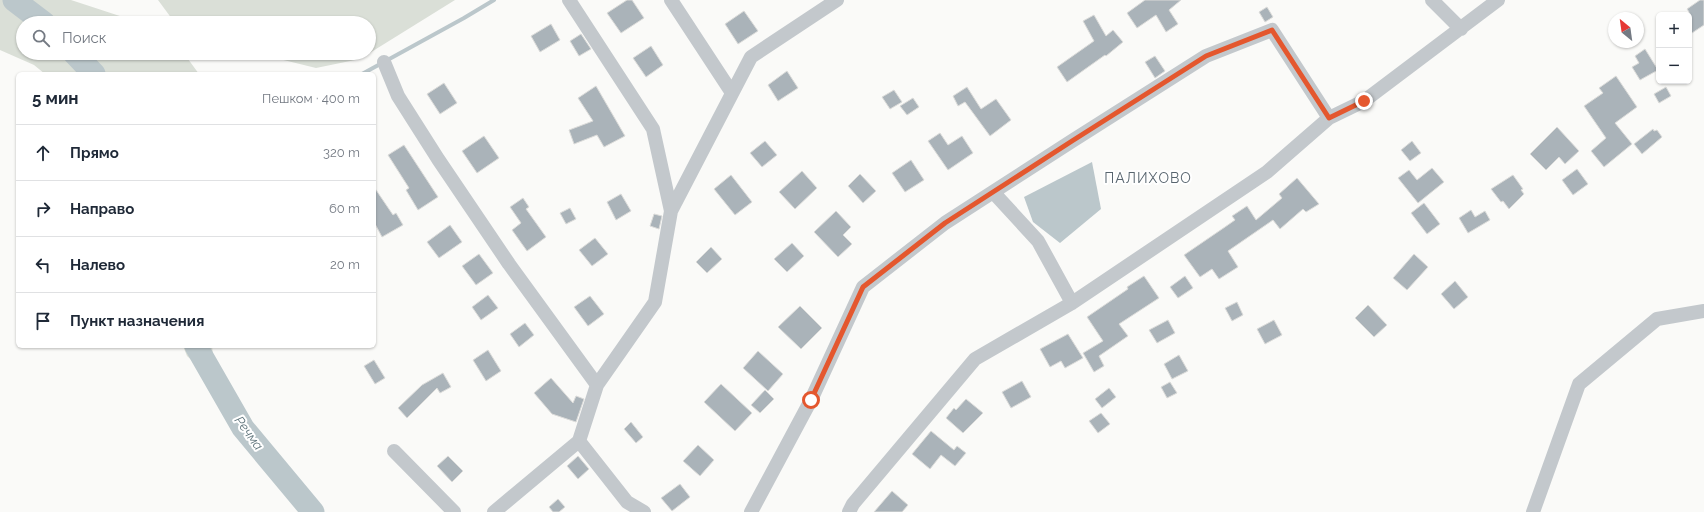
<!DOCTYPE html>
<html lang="ru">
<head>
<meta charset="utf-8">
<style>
  body { margin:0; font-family:Raleway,sans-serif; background:#f2f2f3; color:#1f2937 }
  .controls { position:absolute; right:12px; top:12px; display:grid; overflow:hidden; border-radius:6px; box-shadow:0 1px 3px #0004 }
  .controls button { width:36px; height:36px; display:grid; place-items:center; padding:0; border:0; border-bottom:1px solid #e0e1e3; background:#fff; color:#1f2937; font:20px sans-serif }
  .compass { position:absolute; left:1608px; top:12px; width:36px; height:36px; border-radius:50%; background:#fff; box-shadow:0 1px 3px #0004; rotate:331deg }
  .stop { position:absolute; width:12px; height:12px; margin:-9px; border:3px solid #e4572e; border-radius:50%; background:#fff }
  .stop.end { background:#e4572e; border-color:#fff; box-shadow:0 1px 4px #0008 }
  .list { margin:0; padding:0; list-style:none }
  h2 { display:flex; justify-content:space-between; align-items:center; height:52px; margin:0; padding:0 16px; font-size:17px }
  h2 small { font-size:13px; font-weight:400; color:#747a83 }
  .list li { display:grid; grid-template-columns:26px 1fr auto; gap:12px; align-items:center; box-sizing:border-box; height:56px; padding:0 16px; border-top:1px solid #e0e1e3 }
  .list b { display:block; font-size:15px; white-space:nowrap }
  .list em { font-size:13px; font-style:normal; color:#747a83 }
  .icon { flex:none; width:22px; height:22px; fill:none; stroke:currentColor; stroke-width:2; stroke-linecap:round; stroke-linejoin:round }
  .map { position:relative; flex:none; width:1704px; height:512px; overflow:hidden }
  .search { position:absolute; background:#fff; box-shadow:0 1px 3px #0004; left:16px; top:16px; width:360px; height:44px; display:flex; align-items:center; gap:10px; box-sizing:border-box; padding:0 14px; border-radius:22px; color:#747a83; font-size:15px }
  .panel { position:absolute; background:#fff; box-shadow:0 1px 3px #0004; left:16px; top:72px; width:360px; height:276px; border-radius:6px }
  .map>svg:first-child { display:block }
  .green { fill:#dadfd7 }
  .water { fill:#bbc7cb }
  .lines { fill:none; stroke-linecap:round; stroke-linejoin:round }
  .stream { stroke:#bbc7cb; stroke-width:4 }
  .river { stroke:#bbc7cb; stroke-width:23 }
  .building { fill:#aab3b9; stroke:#dcdcda }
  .minor { stroke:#c3c8cc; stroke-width:14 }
  .route { stroke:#e4572e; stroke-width:5 }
  .labels { text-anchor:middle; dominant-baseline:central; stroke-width:4; stroke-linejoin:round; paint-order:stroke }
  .water-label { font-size:13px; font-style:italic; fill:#60757c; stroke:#fff }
  .quarter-label { font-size:14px; letter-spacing:1px; fill:#57646e; stroke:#fff }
</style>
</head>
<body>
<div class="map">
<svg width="1704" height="512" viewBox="0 0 1704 512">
  <rect width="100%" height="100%" fill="#fafaf8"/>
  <!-- green -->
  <path class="green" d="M 0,0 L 71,0 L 132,20 L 136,23 L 23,23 L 23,53 L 179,53 L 188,59 L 199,74 L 45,74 L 34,65 L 0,50 Z
    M 158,0 L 455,0 L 360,59 L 316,68 L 255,53 L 369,53 L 369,23 L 175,23 Z
    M 183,346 L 212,346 L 216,382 L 187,356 Z"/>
  <!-- water -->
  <path class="water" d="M 1092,162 L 1101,209 L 1060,243 L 1033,222 L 1024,197 Z"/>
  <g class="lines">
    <!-- stream -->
    <path class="stream" d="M 362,74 L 464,18 L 494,0"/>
    <!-- river -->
    <path class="river" d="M 14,0 L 44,23
      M 74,53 L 94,74
      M 196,346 L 243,428 L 313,512"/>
  </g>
  <!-- building -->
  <path class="building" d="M 627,0 L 632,0 L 644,18 L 621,33 L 607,13 Z
    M 1145,0 L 1181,0 L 1169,10 L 1178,24 L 1166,32 L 1156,15 L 1137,28 L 1127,13 Z
    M 1700,0 L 1704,0 L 1704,25 L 1689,35 L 1689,12 L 1687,9 Z
    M 1267,7 L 1273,17 L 1265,22 L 1259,12 Z
    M 744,11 L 758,31 L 738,44 L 725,24 Z
    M 1094,15 L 1106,36 L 1113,30 L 1123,42 L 1106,56 L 1105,55 L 1067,82 L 1057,67 L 1094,41 L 1083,21 Z
    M 551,24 L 560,40 L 540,52 L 531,36 Z
    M 581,34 L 591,49 L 579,56 L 570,41 Z
    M 651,46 L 663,65 L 646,77 L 633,58 Z
    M 1645,49 L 1658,70 L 1640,80 L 1632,67 L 1639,63 L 1635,56 Z
    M 1155,56 L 1165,71 L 1155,78 L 1145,62 Z
    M 787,71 L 798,88 L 778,101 L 768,85 Z
    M 1616,76 L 1637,107 L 1615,123 L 1632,144 L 1604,167 L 1591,151 L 1606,138 L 1584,106 L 1603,93 L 1599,88 Z
    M 444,83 L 457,103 L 440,114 L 427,94 Z
    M 596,86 L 625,136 L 604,147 L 597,135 L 574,144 L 569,130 L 593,121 L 578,98 Z
    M 967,87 L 981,109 L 996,99 L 1011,120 L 990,136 L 965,102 L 958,106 L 953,96 Z
    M 1666,87 L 1671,96 L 1659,103 L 1654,94 Z
    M 894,90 L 902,102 L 890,109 L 882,97 Z
    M 913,98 L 919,107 L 907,115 L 900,106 Z
    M 1557,127 L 1579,151 L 1565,164 L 1559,157 L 1546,170 L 1530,154 Z
    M 1653,129 L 1654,131 L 1657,130 L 1662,137 L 1642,154 L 1634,144 Z
    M 940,133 L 948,145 L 962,136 L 973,153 L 948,170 L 928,141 Z
    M 484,136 L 499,158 L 477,173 L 462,151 Z
    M 765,141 L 777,155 L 762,167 L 750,153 Z
    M 1412,141 L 1421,153 L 1410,161 L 1401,150 Z
    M 404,145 L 438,197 L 418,210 L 406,190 L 409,188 L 388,155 Z
    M 911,160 L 924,180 L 905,192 L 892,173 Z
    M 1432,168 L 1444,182 L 1418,203 L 1398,178 L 1409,170 L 1417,180 Z
    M 1577,169 L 1588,184 L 1573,195 L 1562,180 Z
    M 802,171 L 817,188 L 795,209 L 779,192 Z
    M 860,174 L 876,191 L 863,203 L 848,186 Z
    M 731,175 L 752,202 L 735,215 L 714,189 Z
    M 1513,175 L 1523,189 L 1521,190 L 1524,194 L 1509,209 L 1503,201 L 1501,202 L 1491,189 Z
    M 1297,178 L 1319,204 L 1306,212 L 1303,209 L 1280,229 L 1273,220 L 1228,251 L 1238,267 L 1219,279 L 1212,269 L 1200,277 L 1184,255 L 1225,227 L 1235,220 L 1232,216 L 1247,206 L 1256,220 L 1282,198 L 1279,194 Z
    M 374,187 L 393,215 L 396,213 L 403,225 L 382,237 L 374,222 Z
    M 621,194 L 631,211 L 616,220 L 607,202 Z
    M 523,198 L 529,207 L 526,209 L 546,237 L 527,251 L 512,230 L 521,223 L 510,207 Z
    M 1424,203 L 1440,224 L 1427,234 L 1411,213 Z
    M 570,208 L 576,219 L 566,224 L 560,213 Z
    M 1471,210 L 1475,217 L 1485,211 L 1490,220 L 1468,233 L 1459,218 Z
    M 836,211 L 851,227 L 843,235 L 852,244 L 838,257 L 814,232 Z
    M 654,214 L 662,216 L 659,229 L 650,226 Z
    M 450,225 L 462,242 L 439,258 L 427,242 Z
    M 595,238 L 608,254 L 592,266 L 579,250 Z
    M 792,243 L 804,256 L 787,272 L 774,259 Z
    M 711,247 L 722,259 L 707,273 L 696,262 Z
    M 479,254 L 493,273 L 476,285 L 462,266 Z
    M 1414,254 L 1428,267 L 1407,290 L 1393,278 Z
    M 1144,276 L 1159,298 L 1119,324 L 1128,336 L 1099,356 L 1104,366 L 1094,372 L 1083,353 L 1103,341 L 1087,317 L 1128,289 L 1127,287 Z
    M 1185,276 L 1193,288 L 1178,298 L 1170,287 Z
    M 1455,281 L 1468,297 L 1454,309 L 1441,294 Z
    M 488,295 L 498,308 L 481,320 L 472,307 Z
    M 590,296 L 604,314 L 588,326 L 574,307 Z
    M 1237,302 L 1243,315 L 1232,321 L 1225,308 Z
    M 1368,305 L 1387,325 L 1374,337 L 1355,318 Z
    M 800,306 L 822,328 L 801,349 L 778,327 Z
    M 1168,320 L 1175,333 L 1157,343 L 1149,330 Z
    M 1274,320 L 1282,335 L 1265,344 L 1257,329 Z
    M 525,323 L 534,335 L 519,347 L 510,334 Z
    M 1068,334 L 1083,358 L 1065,368 L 1061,361 L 1050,367 L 1040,349 Z
    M 488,350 L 501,371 L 486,381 L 473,360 Z
    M 758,351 L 783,374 L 768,391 L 743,368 Z
    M 1179,355 L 1188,371 L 1172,379 L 1164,364 Z
    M 374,360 L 385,378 L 375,384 L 364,366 Z
    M 443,373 L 451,387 L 440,393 L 437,388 L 407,418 L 398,408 L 422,385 Z
    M 551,378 L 573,403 L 576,396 L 584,399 L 576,422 L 552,414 L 534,393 Z
    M 1022,381 L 1031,397 L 1011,408 L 1002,392 Z
    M 1170,382 L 1177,393 L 1167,398 L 1161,387 Z
    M 721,384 L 752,413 L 735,431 L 704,402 Z
    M 1109,388 L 1116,397 L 1102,408 L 1095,399 Z
    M 765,390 L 774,399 L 760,413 L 751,405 Z
    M 966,399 L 983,413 L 963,433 L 946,418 L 954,408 L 956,410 Z
    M 1101,413 L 1110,424 L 1098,433 L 1089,421 Z
    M 631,422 L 643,437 L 636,443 L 624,429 Z
    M 931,431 L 954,450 L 957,446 L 966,453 L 955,466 L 941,455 L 930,469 L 912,454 Z
    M 698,445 L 714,460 L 700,476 L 683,461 Z
    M 448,456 L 463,471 L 452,482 L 437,466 Z
    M 578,456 L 589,469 L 578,479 L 567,466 Z
    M 680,484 L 690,497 L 672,511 L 661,498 Z
    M 892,491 L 908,505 L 902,512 L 874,512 Z
    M 558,499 L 565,507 L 559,512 L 553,512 L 549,507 Z"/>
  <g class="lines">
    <!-- minor -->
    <path class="minor" d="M 569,0 L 653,129 L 671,211
      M 671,0 L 732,93
      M 1432,0 L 1461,29
      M 384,62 L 398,96 L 438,159 L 509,264 L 597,385
      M 993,192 L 1038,241 L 1072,303
      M 579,441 L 627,502 L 644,512
      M 394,451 L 454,512
      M 494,512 L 579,441 L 597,385 L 655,302 L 671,211 L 751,57 L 837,0
      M 751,512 L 811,400 L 863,287 L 945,223 L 1072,141 L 1206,56 L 1272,30 L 1329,118
      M 849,512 L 853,504 L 975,359 L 1072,303 L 1267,172 L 1329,118 L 1364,101 L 1498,0
      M 1533,512 L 1579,384 L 1657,319 L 1704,311"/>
  </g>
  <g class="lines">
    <!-- route -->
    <path class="route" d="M 811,400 L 863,287 L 945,223 L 1072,141 L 1206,56 L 1272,30 L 1329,118 L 1364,101"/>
  </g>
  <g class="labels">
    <!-- water labels -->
    <g class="water-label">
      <text transform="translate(249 433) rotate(54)">Речма</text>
    </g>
    <!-- quarter labels -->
    <g class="quarter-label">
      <text x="1148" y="178">ПАЛИХОВО</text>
    </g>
  </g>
</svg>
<div class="controls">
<button>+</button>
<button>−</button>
</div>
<svg class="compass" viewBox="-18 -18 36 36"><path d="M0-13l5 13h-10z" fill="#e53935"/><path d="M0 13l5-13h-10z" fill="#747a83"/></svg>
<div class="stop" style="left:811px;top:400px"></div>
<div class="stop end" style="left:1364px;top:101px"></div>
<div class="search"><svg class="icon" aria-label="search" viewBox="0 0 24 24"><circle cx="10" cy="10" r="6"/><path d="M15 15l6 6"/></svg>Поиск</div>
<section class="panel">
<h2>5 мин<small>Пешком · 400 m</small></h2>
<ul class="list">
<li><svg class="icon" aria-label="ahead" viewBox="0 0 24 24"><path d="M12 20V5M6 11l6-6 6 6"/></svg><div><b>Прямо</b></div><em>320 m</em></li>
<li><svg class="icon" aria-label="right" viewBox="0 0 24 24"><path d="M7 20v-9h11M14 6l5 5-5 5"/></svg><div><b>Направо</b></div><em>60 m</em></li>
<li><svg class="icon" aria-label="left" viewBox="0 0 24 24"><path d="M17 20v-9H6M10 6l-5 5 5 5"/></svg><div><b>Налево</b></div><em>20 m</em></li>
<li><svg class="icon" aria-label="arrive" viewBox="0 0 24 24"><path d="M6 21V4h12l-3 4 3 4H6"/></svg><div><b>Пункт назначения</b></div></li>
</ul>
</section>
</div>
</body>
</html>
